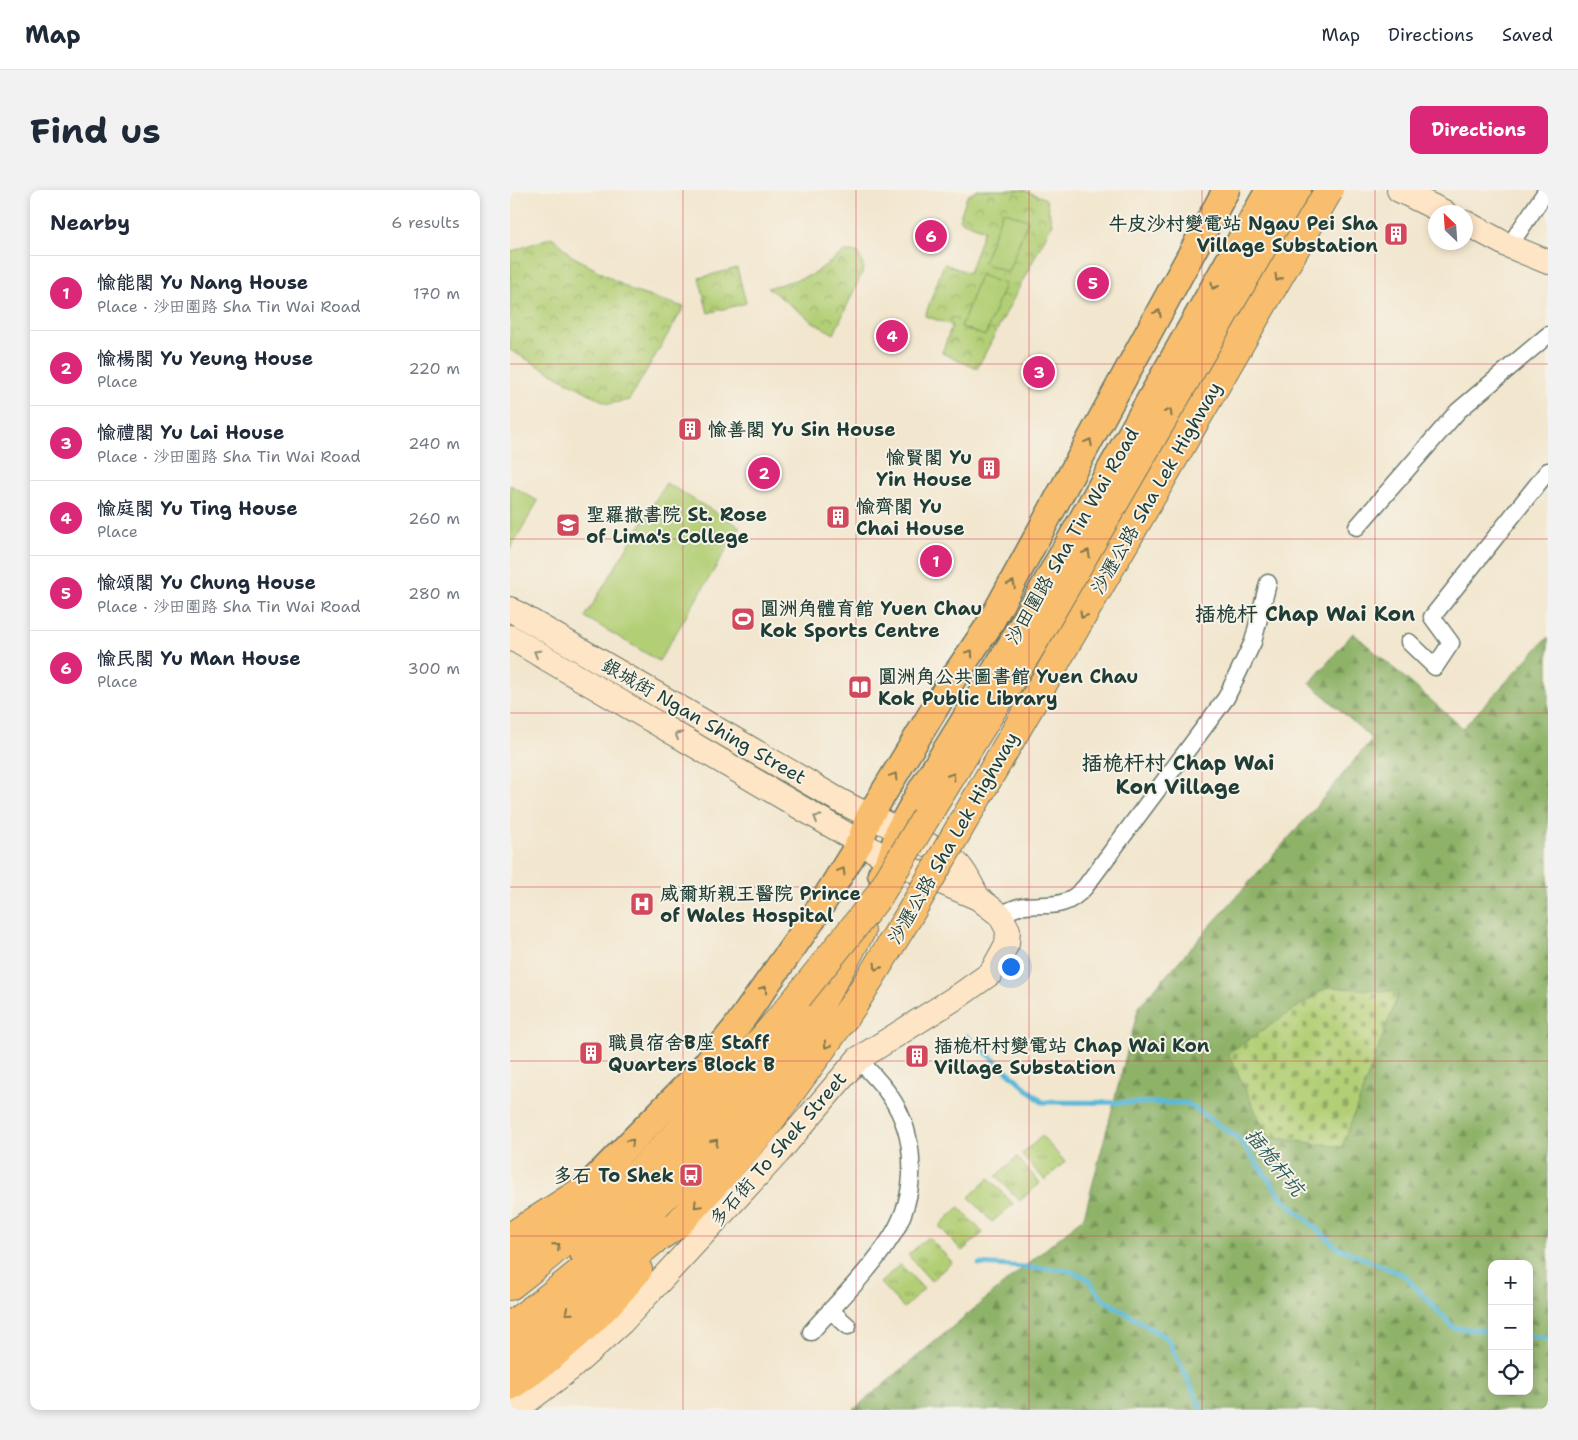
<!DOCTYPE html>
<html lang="en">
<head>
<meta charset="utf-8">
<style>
  body { margin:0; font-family:"Shantell Sans","LXGW WenKai TC",sans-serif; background:#f2f2f3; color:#1f2937 }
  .controls { position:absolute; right:15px; bottom:15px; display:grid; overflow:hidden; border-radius:10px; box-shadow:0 2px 8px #0003 }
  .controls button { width:45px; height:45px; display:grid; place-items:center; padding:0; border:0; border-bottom:1px solid #e0e1e3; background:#fff; color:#1f2937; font:25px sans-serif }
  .compass { position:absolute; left:918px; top:15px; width:45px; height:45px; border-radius:50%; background:#fff; box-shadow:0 2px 8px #0003; rotate:335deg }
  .you { position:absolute; left:500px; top:776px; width:18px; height:18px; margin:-12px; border:4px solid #fff; border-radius:50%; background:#1a73e8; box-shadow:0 0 0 8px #1a73e833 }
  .badge { display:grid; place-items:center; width:32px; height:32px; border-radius:50%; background:#db2777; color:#fff; font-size:16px; font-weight:700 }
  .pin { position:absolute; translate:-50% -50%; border:2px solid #fff; box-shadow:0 1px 5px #0006 }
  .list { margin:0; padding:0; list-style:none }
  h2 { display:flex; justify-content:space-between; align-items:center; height:65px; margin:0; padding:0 20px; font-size:21px }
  h2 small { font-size:16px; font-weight:400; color:#747a83 }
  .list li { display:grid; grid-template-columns:32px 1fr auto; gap:15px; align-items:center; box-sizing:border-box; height:75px; padding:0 20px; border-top:1px solid #e0e1e3 }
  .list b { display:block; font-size:19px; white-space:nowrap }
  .list p { margin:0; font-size:16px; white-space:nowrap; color:#747a83 }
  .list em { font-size:16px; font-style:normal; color:#747a83 }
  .icon { flex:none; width:28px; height:28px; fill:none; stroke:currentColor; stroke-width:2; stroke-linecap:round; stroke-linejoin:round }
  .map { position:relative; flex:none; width:1038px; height:1220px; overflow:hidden; border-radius:10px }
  header { display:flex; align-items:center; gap:30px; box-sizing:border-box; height:70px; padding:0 25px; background:#fff; border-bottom:1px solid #e0e1e3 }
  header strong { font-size:24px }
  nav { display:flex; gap:28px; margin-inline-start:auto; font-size:18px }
  .intro { display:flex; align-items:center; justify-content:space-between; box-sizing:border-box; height:120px; padding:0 30px }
  h1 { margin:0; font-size:35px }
  .button { padding:12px 22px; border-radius:10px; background:#db2777; color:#fff; font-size:18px; font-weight:700 }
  main { display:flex; gap:30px; padding:0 30px }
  aside { flex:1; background:#fff; border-radius:10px; box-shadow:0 2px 8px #0003 }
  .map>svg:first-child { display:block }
  .grass { fill:url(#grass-tufts); stroke:#698655 }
  .forest { fill:url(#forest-firs); stroke:#56784e; fill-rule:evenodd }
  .cemetery { fill:url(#cemetery-stones); stroke:#698655 }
  .park { fill:url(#park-crowns); stroke:#698655 }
  .garden { fill:#b3cf76; stroke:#698655 }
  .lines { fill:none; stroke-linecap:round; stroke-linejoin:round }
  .stream { stroke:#5ab9d8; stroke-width:5 }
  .street-casing { stroke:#69786a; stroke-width:19 }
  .secondary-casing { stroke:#69786a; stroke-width:26 }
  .primary-casing { stroke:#69786a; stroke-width:29 }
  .highway-casing { stroke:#69786a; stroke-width:30 }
  .street { stroke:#fff; stroke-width:16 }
  .secondary { stroke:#fde5c5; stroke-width:24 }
  .primary { stroke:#f9be6d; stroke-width:26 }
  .highway { stroke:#f9be6d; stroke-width:28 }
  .highway-bridge-casing { stroke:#69786a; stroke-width:30; stroke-linecap:butt }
  .highway-bridge { stroke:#f9be6d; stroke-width:28 }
  .oneway { stroke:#81774e }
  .oneway2 { stroke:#8e917c }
  .grid { fill:none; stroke:#d1495b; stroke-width:1; stroke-opacity:0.55 }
  .labels { text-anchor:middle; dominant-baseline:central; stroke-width:4; stroke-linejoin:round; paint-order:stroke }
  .poi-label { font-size:19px; font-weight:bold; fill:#1f3d34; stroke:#f7f3e8; text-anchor:start }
  .street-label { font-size:19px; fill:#1f3d34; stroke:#f7f3e8 }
  .water-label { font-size:20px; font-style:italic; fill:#2e5c5d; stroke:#f7f3e8 }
  .quarter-label { font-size:21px; font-weight:bold; fill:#1f3d34; stroke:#f7f3e8 }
</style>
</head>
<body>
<header>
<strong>Map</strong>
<nav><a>Map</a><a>Directions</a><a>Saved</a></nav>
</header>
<div class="intro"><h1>Find us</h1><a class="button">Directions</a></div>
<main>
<aside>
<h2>Nearby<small>6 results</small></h2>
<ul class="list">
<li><span class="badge">1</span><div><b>愉能閣 Yu Nang House</b><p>Place · 沙田圍路 Sha Tin Wai Road</p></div><em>170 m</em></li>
<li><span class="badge">2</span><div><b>愉楊閣 Yu Yeung House</b><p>Place</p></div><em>220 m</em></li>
<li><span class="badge">3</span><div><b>愉禮閣 Yu Lai House</b><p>Place · 沙田圍路 Sha Tin Wai Road</p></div><em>240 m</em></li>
<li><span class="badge">4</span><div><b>愉庭閣 Yu Ting House</b><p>Place</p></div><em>260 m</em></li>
<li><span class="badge">5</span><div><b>愉頌閣 Yu Chung House</b><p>Place · 沙田圍路 Sha Tin Wai Road</p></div><em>280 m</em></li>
<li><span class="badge">6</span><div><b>愉民閣 Yu Man House</b><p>Place</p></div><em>300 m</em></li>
</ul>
</aside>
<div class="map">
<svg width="1038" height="1220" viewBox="0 0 1038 1220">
  <defs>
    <pattern id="grass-tufts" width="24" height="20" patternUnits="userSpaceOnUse" patternTransform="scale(1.25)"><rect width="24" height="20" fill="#b3cf76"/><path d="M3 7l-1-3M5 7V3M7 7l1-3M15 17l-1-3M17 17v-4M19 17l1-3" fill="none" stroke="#91a962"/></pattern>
    <pattern id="forest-firs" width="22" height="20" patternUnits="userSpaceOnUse" patternTransform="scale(1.25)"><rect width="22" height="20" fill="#8eb267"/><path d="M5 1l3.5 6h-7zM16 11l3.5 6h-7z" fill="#739256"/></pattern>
    <pattern id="cemetery-stones" width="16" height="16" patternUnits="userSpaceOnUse" patternTransform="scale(1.25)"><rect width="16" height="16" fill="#b3cf76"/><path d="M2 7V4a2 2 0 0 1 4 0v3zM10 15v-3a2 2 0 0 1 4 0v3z" fill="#91a962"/></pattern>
    <pattern id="park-crowns" width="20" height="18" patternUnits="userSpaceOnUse" patternTransform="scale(1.25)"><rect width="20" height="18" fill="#b3cf76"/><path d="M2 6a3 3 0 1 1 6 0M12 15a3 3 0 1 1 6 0" fill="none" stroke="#91a962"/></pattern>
  </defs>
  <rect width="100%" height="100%" fill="#f7f3e8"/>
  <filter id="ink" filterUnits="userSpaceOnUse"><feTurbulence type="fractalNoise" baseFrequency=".02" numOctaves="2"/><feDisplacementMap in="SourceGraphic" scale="10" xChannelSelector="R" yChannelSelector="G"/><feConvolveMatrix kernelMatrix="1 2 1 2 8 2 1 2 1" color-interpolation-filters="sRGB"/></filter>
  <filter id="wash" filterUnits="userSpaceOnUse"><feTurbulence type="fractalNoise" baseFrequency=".0096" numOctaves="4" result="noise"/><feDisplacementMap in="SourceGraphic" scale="20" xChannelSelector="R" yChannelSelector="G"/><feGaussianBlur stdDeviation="1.12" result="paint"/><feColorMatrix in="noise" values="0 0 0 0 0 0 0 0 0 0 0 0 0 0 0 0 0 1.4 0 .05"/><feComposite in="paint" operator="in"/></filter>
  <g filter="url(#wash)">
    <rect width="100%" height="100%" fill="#f2e6ce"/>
    <!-- grass -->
    <path class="grass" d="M 532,946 L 555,972 L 535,990 L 511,965 Z
      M 507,967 L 530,993 L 510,1011 L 486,986 Z
      M 479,988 L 503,1014 L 482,1032 L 459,1007 Z
      M 449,1017 L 473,1043 L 452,1061 L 429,1036 Z
      M 418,1047 L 442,1072 L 421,1091 L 398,1065 Z
      M 390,1074 L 414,1099 L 394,1118 L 370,1093 Z"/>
    <!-- forest -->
    <path class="forest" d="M 843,443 L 953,538 L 1038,447 L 1038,1220 L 343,1220 L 574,1027 L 629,816 L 800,624 L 862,549 L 800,493 ZM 982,1074 L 1019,1074 L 1019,1201 L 982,1201 Z"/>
    <!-- cemetery -->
    <path class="cemetery" d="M 818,797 L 889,802 L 832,957 L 758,947 L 718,863 Z"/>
    <!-- park -->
    <path class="park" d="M 468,0 L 514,0 L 536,9 L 542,34 L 467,179 L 432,163 L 442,135 L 415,126 L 434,74 L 459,83 L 474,40 L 449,30 L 457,6 Z
      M 42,47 L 62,66 L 125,102 L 174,117 L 119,210 L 98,214 L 0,160 L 0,62 Z
      M 334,62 L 348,62 L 354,79 L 324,144 L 303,132 L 258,98 L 302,85 Z
      M 227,78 L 236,113 L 198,123 L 189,88 Z"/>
    <!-- garden -->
    <path class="garden" d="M 493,21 L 518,30 L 498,82 L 473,73 Z
      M 470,85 L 495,94 L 475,146 L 451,137 Z
      M 156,293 L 230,337 L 149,471 L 75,427 Z
      M 0,295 L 28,311 L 0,359 Z"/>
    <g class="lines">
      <!-- stream -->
      <path class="stream" d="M 457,846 L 532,912 L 677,913 L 728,948 L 773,1009 L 828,1058 L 894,1085 L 944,1138 L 982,1141
        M 469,1074 L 557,1080 L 577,1088 L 593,1109 L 658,1149 L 692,1220
        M 1019,1146 L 1038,1149"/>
    </g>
  </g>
  <g filter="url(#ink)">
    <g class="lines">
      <!-- street casing -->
      <g class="street-casing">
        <path id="street" d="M 999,56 L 1037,0
          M 847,337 L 948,221 L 1038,145
          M 899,452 L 925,477 L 941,453 L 922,427 L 1038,281
          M 490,725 C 498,722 506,716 515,716 C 542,714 555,719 575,697 L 716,508 L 743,452 L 758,393
          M 320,1120 L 338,1136
          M 301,1142 C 328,1111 360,1081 382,1046 C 408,1004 408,947 380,906 C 371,892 359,881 348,869"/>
      </g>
      <!-- secondary casing -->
      <g class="secondary-casing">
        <path id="secondary" d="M 889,0 L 934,22
          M 956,33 L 999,56 L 1038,72
          M 0,419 C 107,481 214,543 320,605 C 360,629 406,644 444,671 C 454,678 462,697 468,708
          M 0,447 L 380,670 L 468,708 L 490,725 L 498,740 L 497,754 L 481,783 L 450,805 L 348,869 L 268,963 L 112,1132 L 60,1179 L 6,1220"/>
      </g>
      <!-- primary casing -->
      <g class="primary-casing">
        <path id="primary" d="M 371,684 L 380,670 L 389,640 L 410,602 L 502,453 L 759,0
          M 73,1063 C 142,1003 205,931 260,858
          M 0,1068 L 16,1056 L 75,999 L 186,886 L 225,839 L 302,730 L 350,652 L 359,627 L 442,490 L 478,437 L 716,0"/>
      </g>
      <!-- highway casing -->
      <g class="highway-casing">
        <path id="highway" d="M 416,627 L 553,405 L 787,0
          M 0,1047 L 75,999
          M 0,1096 C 106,1015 203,909 288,807
          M 0,1136 C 109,1058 208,963 286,852 C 310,817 330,779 351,741
          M 0,1166 L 40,1137 L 143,1051 L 168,1034 L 254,939 L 344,814
          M 0,1196 C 48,1165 92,1124 128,1080"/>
      </g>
      <!-- street -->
      <use href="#street" class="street"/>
      <!-- secondary -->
      <use href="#secondary" class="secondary"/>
      <!-- primary -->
      <use href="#primary" class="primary"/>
      <!-- highway -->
      <use href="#highway" class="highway"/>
      <!-- highway-bridge casing -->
      <g class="highway-bridge-casing">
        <path id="highway-bridge" d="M 288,807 L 368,707 L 416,627
          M 344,814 L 398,727 L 819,0"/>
      </g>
      <!-- highway-bridge -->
      <use href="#highway-bridge" class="highway-bridge"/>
    </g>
    <!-- one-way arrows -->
    <defs><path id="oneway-chevron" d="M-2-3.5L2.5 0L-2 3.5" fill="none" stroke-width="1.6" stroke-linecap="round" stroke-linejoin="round" transform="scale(1.25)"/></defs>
    <g class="oneway">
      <use href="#oneway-chevron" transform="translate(768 88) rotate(120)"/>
      <use href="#oneway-chevron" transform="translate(704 96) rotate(120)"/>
      <use href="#oneway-chevron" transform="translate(648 123) rotate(-62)"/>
      <use href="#oneway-chevron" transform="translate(659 222) rotate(-60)"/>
      <use href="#oneway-chevron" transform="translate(579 252) rotate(-62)"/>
      <use href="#oneway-chevron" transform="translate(577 363) rotate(-60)"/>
      <use href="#oneway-chevron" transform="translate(502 394) rotate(-62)"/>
      <use href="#oneway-chevron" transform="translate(573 425) rotate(120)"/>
      <use href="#oneway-chevron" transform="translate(460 463) rotate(-55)"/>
      <use href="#oneway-chevron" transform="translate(384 586) rotate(-59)"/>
      <use href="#oneway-chevron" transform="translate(442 586) rotate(-58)"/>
      <use href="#oneway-chevron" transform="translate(332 681) rotate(-59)"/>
      <use href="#oneway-chevron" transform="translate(367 777) rotate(122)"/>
      <use href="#oneway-chevron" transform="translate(254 799) rotate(-54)"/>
      <use href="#oneway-chevron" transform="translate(317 855) rotate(125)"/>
      <use href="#oneway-chevron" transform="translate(121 952) rotate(-46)"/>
      <use href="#oneway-chevron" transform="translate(205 952) rotate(-48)"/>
      <use href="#oneway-chevron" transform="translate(187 1015) rotate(134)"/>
      <use href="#oneway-chevron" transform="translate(47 1056) rotate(-41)"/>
      <use href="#oneway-chevron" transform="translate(58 1122) rotate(141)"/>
    </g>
    <g class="oneway2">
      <use href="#oneway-chevron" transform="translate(27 463) rotate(-150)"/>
      <use href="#oneway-chevron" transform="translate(168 545) rotate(-150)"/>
      <use href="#oneway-chevron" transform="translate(307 628) rotate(-149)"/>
    </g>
  </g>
  <!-- grid -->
  <path class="grid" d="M 173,0 L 173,1220M 346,0 L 346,1220M 519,0 L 519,1220M 692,0 L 692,1220M 865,0 L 865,1220M 0,174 L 1038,174M 0,349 L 1038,349M 0,523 L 1038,523M 0,697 L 1038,697M 0,871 L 1038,871M 0,1046 L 1038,1046"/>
  <!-- icons -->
  <defs>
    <g id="building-square" transform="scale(1.25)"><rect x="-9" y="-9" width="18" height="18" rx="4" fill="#d1495b" stroke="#f7f3e8"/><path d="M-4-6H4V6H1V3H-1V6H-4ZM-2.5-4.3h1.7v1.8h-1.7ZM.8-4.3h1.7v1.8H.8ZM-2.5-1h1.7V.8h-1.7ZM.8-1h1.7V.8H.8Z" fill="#fff"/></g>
    <g id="school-square" transform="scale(1.25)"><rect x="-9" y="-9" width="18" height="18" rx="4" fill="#d1495b" stroke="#f7f3e8"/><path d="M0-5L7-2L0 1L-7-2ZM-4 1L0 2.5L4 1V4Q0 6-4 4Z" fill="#fff"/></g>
    <g id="stadium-square" transform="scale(1.25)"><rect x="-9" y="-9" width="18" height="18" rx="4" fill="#d1495b" stroke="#f7f3e8"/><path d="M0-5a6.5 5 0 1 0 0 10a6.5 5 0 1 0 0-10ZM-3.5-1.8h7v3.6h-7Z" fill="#fff"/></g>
    <g id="library-square" transform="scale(1.25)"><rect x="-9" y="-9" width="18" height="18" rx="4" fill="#d1495b" stroke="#f7f3e8"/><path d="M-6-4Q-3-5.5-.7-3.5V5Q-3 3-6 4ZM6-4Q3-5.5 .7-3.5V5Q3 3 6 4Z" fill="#fff"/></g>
    <g id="hospital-square" transform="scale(1.25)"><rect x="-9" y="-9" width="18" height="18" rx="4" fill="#d1495b" stroke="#f7f3e8"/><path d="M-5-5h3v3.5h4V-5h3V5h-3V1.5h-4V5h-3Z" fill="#fff"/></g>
    <g id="bus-square" transform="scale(1.25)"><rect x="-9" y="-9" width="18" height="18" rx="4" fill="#d1495b" stroke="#f7f3e8"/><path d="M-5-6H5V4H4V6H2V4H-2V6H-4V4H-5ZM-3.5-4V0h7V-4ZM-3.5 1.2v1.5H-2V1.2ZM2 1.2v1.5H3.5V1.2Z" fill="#fff"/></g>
  </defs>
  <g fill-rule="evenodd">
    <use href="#building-square" x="886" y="44"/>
    <use href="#building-square" x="180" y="239"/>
    <use href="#building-square" x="479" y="278"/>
    <use href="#building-square" x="328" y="327"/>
    <use href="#school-square" x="58" y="335"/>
    <use href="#stadium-square" x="233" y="429"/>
    <use href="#library-square" x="350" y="497"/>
    <use href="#hospital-square" x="132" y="714"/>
    <use href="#building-square" x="81" y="863"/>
    <use href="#building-square" x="407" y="866"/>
    <use href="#bus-square" x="181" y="985"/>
  </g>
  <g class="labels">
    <!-- poi labels -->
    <g class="poi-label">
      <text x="868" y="33" text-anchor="end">牛皮沙村變電站 Ngau Pei Sha<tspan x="868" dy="22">Village Substation</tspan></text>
      <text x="198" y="239">愉善閣 Yu Sin House</text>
      <text x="462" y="267" text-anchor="end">愉賢閣 Yu<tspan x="462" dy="22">Yin House</tspan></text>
      <text x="346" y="316">愉齊閣 Yu<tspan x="346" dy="22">Chai House</tspan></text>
      <text x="76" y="324">聖羅撒書院 St. Rose<tspan x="76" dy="22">of Lima's College</tspan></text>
      <text x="250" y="418">圓洲角體育館 Yuen Chau<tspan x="250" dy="22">Kok Sports Centre</tspan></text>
      <text x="368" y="486">圓洲角公共圖書館 Yuen Chau<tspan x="368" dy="22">Kok Public Library</tspan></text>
      <text x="150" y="703">威爾斯親王醫院 Prince<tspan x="150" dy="22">of Wales Hospital</tspan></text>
      <text x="98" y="852">職員宿舍B座 Staff<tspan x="98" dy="22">Quarters Block B</tspan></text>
      <text x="424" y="855">插桅杆村變電站 Chap Wai Kon<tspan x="424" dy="22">Village Substation</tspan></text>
      <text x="164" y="985" text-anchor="end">多石 To Shek</text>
    </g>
    <!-- street labels -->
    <g class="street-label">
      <text transform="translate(646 298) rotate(-60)">沙瀝公路 Sha Lek Highway</text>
      <text transform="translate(562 346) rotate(-60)">沙田圍路 Sha Tin Wai Road</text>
      <text transform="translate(194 531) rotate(30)">銀城街 Ngan Shing Street</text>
      <text transform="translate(443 648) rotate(-60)">沙瀝公路 Sha Lek Highway</text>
      <text transform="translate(268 959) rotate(-49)">多石街 To Shek Street</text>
    </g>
    <!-- water labels -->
    <g class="water-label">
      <text transform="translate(765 972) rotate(51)">插桅杆坑</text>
    </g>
    <!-- quarter labels -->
    <g class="quarter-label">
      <text x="795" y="424">插桅杆 Chap Wai Kon</text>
      <text x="668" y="573">插桅杆村 Chap Wai<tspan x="668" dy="24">Kon Village</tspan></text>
    </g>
  </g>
</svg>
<div class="controls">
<button>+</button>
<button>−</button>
<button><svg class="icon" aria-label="locate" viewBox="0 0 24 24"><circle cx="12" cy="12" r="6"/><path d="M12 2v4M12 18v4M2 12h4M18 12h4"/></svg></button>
</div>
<svg class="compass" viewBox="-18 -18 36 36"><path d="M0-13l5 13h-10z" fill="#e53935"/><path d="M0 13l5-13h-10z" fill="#747a83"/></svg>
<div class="you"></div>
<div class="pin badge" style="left:426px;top:371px">1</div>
<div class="pin badge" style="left:254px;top:283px">2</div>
<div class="pin badge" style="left:529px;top:182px">3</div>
<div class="pin badge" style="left:382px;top:146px">4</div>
<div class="pin badge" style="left:583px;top:93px">5</div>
<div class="pin badge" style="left:421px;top:46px">6</div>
</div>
</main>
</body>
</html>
